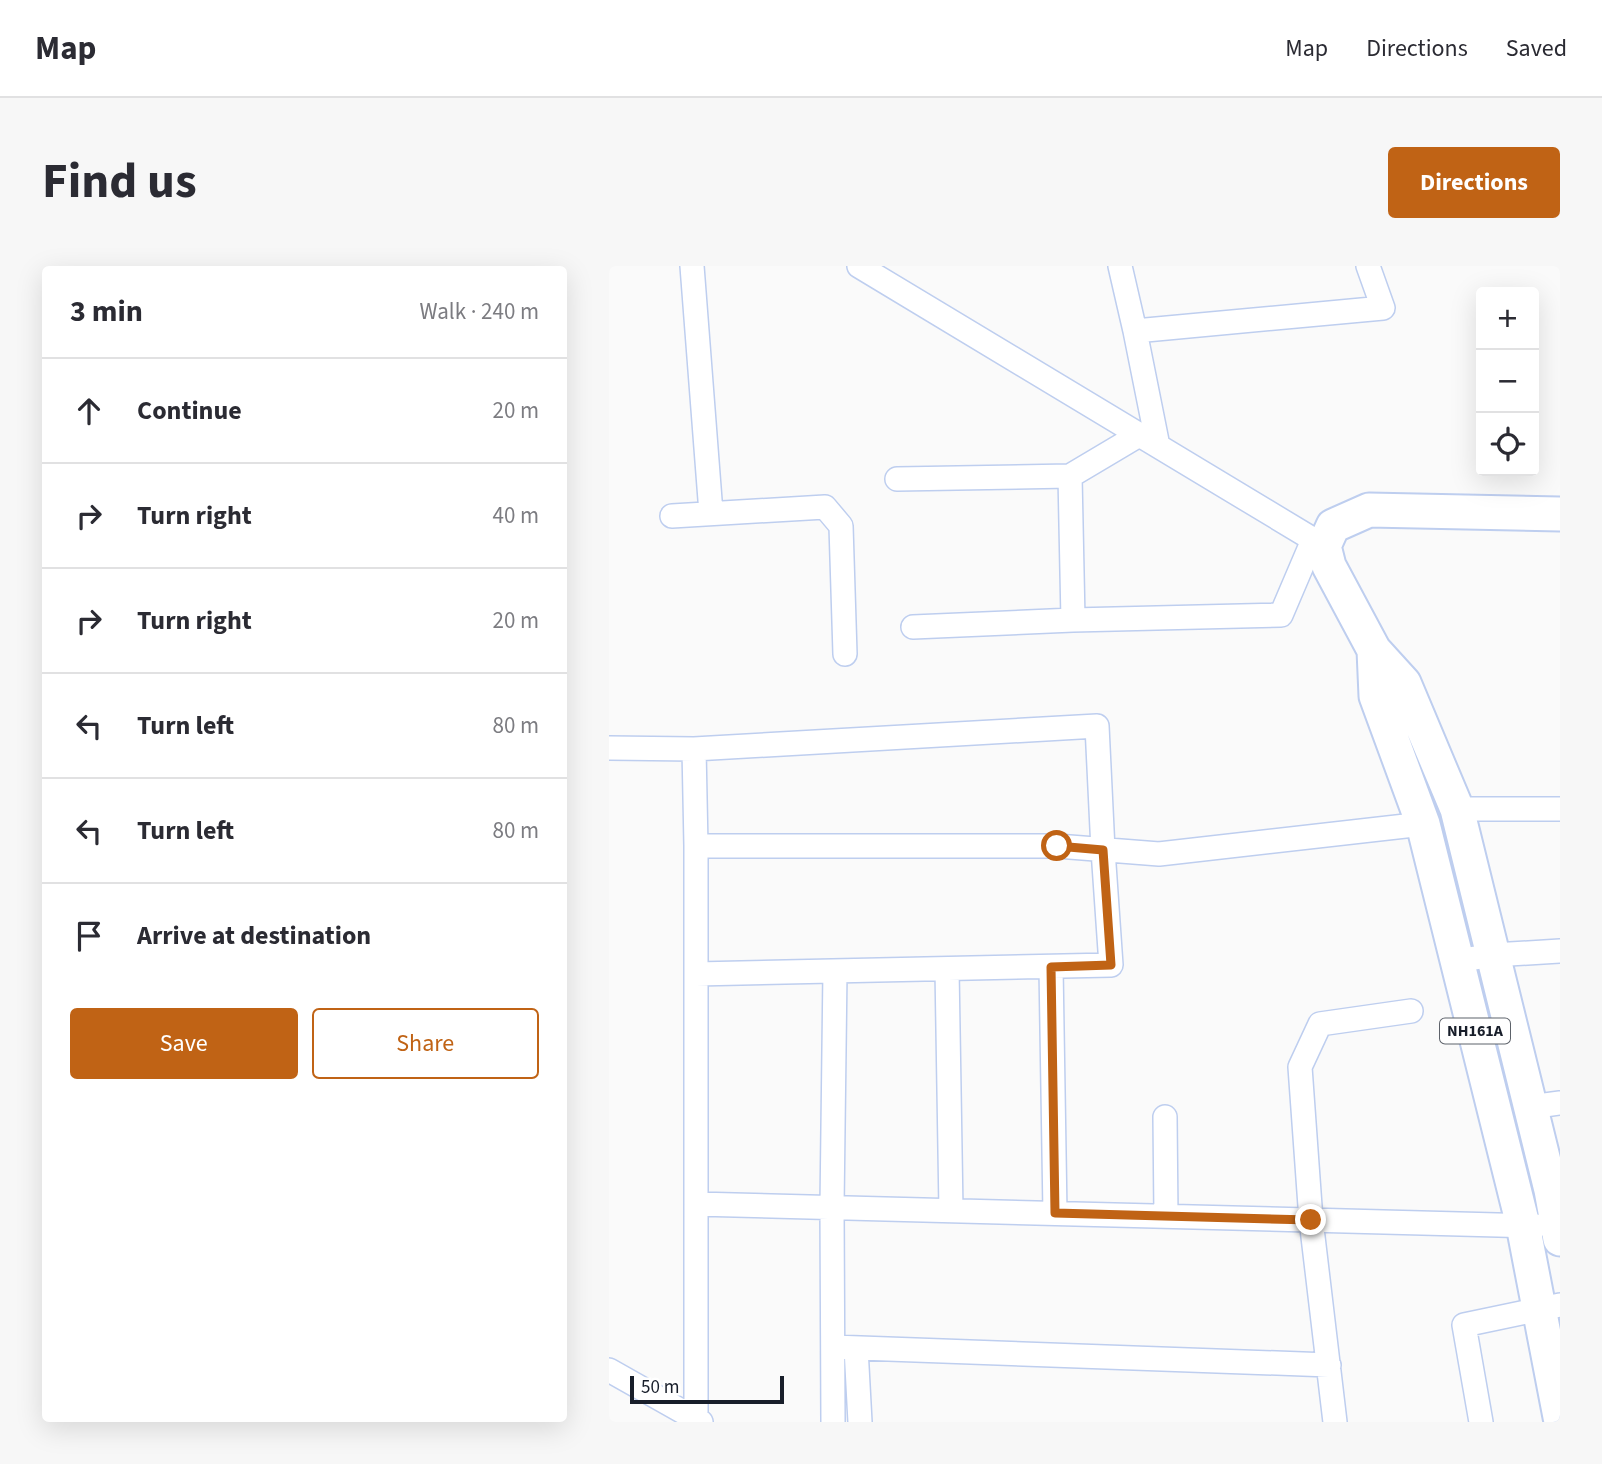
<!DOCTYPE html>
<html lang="en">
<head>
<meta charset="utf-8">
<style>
  body { margin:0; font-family:"Source Sans 3",sans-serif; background:#f7f7f7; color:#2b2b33 }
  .controls { position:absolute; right:21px; top:21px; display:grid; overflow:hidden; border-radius:7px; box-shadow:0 7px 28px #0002 }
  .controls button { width:63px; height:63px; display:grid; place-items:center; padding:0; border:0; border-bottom:2px solid #e1e1e2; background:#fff; color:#2b2b33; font:35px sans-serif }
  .scale { position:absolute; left:21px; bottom:18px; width:154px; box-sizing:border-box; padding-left:7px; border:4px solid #181e2a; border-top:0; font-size:19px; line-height:24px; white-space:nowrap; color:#181e2a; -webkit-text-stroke:5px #fff; paint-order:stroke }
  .stop { position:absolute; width:21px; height:21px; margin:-16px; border:5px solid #c06315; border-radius:50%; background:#fff }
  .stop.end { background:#c06315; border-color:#fff; box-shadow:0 2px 7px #0008 }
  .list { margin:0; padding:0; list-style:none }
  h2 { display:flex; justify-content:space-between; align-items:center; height:91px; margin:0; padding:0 28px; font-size:30px }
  h2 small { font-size:23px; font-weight:400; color:#7c7c81 }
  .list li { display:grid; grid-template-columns:46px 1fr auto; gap:21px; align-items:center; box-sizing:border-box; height:105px; padding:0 28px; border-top:2px solid #e1e1e2 }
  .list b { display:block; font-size:26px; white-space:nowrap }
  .list em { font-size:23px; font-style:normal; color:#7c7c81 }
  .actions { display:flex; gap:14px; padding:21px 28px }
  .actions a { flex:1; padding:16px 0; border:2px solid #c06315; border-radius:7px; text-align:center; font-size:24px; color:#c06315 }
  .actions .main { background:#c06315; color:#fff }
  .icon { flex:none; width:38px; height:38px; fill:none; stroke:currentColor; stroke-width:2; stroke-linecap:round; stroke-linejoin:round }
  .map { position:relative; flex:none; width:951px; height:1156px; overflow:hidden; border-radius:7px }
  header { display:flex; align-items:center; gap:42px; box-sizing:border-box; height:98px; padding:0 35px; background:#fff; border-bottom:2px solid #e1e1e2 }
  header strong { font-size:33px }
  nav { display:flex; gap:38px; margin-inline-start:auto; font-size:24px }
  .intro { display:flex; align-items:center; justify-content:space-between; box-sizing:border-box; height:168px; padding:0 42px }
  h1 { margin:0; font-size:49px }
  .button { padding:18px 32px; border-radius:7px; background:#c06315; color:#fff; font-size:24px; font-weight:700 }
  main { display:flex; gap:42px; padding:0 42px }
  aside { flex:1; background:#fff; border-radius:7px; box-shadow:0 7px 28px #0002 }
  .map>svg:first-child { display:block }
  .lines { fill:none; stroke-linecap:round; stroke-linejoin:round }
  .minor-casing { stroke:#beceef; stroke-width:26 }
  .highway-casing { stroke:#beceef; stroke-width:37 }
  .minor { stroke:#fff; stroke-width:23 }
  .highway { stroke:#fff; stroke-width:33 }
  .route { stroke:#c06315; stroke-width:9 }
  .labels { text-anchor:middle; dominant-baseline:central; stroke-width:5; stroke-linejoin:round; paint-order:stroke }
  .shield { fill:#fff; stroke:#5d626a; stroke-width:2 }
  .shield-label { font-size:16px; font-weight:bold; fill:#181e2a }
</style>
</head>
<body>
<header>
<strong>Map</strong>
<nav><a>Map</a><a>Directions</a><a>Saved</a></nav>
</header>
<div class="intro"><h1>Find us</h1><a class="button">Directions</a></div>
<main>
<aside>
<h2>3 min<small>Walk · 240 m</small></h2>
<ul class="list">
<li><svg class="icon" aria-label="ahead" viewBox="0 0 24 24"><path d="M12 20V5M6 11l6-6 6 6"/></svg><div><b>Continue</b></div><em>20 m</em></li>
<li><svg class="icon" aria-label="right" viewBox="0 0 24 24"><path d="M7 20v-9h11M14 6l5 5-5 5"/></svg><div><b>Turn right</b></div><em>40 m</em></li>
<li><svg class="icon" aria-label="right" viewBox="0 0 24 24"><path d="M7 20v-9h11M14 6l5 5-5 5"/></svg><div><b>Turn right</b></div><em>20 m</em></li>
<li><svg class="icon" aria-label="left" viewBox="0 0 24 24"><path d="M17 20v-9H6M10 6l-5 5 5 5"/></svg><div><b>Turn left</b></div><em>80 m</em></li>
<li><svg class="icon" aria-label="left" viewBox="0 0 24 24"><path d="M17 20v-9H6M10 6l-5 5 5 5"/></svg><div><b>Turn left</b></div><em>80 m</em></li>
<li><svg class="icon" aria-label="arrive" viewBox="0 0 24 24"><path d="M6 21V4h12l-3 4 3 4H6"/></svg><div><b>Arrive at destination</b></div></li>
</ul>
<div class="actions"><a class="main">Save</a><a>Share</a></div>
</aside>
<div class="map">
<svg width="951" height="1156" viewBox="0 0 951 1156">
  <rect width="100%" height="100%" fill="#fafafa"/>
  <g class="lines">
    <!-- minor casing -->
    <g class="minor-casing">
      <path id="minor" d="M 83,0 L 102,247
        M 250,0 L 715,280
        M 511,0 L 526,65 L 549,180
        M 526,65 L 774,42 L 759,0
        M 461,210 L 464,354
        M 288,213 L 461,210 L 530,169
        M 63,250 L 216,241 L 232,260 L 236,388
        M 304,361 L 464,354 L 672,349 L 704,274
        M 0,482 L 85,483 L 87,580 L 87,1153
        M 85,483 L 488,460 L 494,584 L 502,699 L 87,708
        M 848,543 L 951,543
        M 87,580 L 448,580 L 550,588 L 814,558
        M 848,695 L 884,689 L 951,685
        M 442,701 L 446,947
        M 338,703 L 342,944
        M 921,841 L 951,837
        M 556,851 L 557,950
        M 87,938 L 927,960
        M 224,1081 L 720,1099
        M 247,1082 L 251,1156
        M 0,1104 L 92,1156
        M 224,1156 L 223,941 L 226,705
        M 726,1156 L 702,954 L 691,801 L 711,758 L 802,745
        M 872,1156 L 855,1059 L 951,1039"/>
    </g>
    <!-- highway casing -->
    <g class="highway-casing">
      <path id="highway" d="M 951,248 L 760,244 L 724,260 L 715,280 L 720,300 L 765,384 L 795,417 L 848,543 L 942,924 L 951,973
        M 765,384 L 767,430 L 814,558 L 914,959 L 951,1151"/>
    </g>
    <!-- minor -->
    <use href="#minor" class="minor"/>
    <!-- highway -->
    <use href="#highway" class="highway"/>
  </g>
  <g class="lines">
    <!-- route -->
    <path class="route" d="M 448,580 L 494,584 L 502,699 L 442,701 L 446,947 L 702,954"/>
  </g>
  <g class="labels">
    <!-- shield labels -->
    <rect class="shield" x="831" y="752.5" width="70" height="25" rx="5"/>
    <g class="shield-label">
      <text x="866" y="765">NH161A</text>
    </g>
  </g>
</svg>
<div class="controls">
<button>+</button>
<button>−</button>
<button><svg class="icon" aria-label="locate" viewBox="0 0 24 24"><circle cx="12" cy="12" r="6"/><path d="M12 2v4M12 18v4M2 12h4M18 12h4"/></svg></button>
</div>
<div class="scale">50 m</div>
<div class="stop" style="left:448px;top:580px"></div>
<div class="stop end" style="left:702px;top:954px"></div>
</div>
</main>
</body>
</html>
